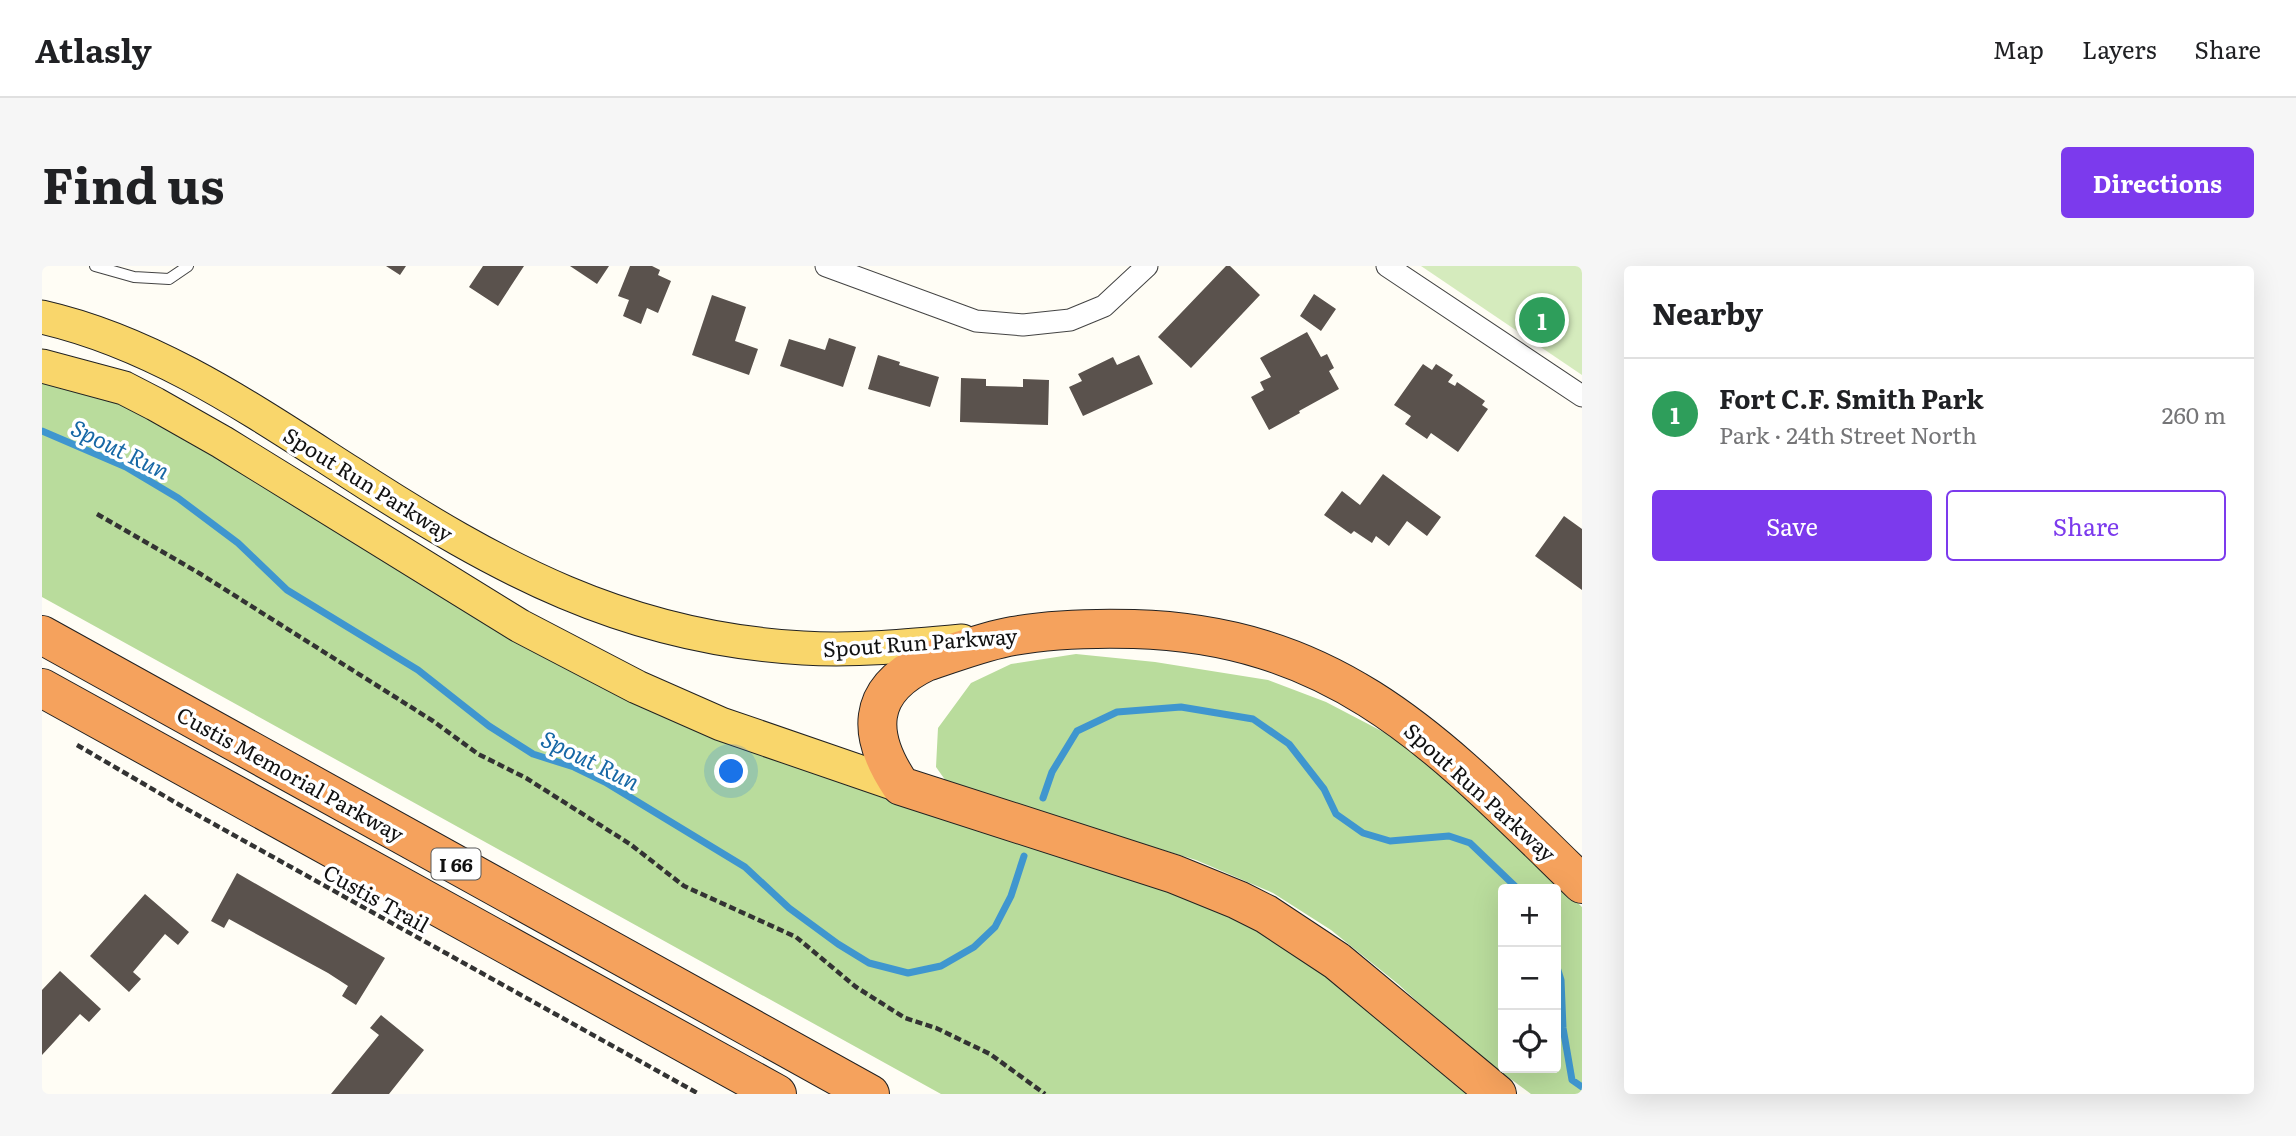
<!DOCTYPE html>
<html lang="en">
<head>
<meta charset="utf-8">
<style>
  body { margin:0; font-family:Literata,serif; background:#f6f6f6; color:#202124 }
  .controls { position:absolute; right:21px; bottom:21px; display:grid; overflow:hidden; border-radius:7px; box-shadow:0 7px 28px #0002 }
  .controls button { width:63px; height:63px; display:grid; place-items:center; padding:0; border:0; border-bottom:2px solid #e0e0e0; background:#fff; color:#202124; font:35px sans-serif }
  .you { position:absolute; left:690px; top:506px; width:24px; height:24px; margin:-18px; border:5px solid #fff; border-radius:50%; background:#1a73e8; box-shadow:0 0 0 10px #1a73e833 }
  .badge { display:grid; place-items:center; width:46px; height:46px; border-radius:50%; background:#7c3aed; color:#fff; font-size:23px; font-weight:700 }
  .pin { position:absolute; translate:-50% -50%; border:4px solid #fff; box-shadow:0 2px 7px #0006 }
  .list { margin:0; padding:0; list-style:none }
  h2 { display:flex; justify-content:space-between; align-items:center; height:91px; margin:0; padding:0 28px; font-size:30px }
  h2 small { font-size:23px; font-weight:400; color:#757577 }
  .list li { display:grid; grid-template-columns:46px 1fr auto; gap:21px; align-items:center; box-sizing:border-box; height:112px; padding:0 28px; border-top:2px solid #e0e0e0 }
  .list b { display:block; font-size:26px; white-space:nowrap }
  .list p { margin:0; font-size:23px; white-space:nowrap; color:#757577 }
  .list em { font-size:23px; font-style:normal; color:#757577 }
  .actions { display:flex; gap:14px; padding:21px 28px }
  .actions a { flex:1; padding:16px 0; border:2px solid #7c3aed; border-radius:7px; text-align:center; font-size:24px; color:#7c3aed }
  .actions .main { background:#7c3aed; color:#fff }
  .icon { flex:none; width:38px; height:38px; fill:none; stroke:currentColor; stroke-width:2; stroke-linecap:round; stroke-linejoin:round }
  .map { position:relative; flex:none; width:1540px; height:828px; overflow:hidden; border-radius:7px }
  header { display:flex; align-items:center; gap:42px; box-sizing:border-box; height:98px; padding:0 35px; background:#fff; border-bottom:2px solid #e0e0e0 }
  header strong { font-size:33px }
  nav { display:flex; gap:38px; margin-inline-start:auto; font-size:24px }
  .intro { display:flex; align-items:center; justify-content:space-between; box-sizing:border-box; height:168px; padding:0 42px }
  h1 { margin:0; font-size:49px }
  .button { padding:18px 32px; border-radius:7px; background:#7c3aed; color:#fff; font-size:24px; font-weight:700 }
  main { display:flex; gap:42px; padding:0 42px }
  aside { flex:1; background:#fff; border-radius:7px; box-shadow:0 7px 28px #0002 }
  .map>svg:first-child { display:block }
  .green { fill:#d5ebbd }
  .forest { fill:#b9dc9c; fill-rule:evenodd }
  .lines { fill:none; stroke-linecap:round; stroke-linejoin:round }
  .stream { stroke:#3f96cf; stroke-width:7 }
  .building { fill:#5a524d }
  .lane-casing { stroke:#444; stroke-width:12 }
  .street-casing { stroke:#444; stroke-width:23 }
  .primary-casing { stroke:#222; stroke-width:35 }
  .highway-casing { stroke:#222; stroke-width:40 }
  .path { stroke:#333; stroke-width:4.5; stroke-dasharray:7 3.5; stroke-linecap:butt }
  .lane { stroke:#fff; stroke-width:10 }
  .street { stroke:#fff; stroke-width:21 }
  .primary { stroke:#f9d66b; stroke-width:33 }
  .highway { stroke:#f5a25d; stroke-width:38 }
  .labels { text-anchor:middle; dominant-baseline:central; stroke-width:7; stroke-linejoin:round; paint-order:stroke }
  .shield { fill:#fff; stroke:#585858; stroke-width:2 }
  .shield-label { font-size:19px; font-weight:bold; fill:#111 }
  .street-label { font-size:21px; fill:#111; stroke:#fff }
  .water-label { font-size:23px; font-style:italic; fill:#1768a6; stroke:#fff }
</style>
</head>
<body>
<header>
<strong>Atlasly</strong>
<nav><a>Map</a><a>Layers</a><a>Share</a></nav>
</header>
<div class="intro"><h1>Find us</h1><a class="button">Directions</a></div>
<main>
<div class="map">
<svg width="1540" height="828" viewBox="0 0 1540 828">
  <rect width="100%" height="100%" fill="#fffdf5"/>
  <!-- green -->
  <path class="green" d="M 1379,0 L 1540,0 L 1540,109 Z"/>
  <!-- forest -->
  <path class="forest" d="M 0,110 L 65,131 L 149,173 L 547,415 L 655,465 L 878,545 L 1168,637 L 1291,709 L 1431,828 L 899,828 L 0,331 Z
    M 1034,388 L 1113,396 L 1226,414 L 1284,436 L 1349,470 L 1407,513 L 1540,641 L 1540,828 L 1489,828 L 1425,781 L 1356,718 L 1289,664 L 1231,627 L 1154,594 L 906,518 L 894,501 L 896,462 L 929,417 L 969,398 ZM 1461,623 L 1514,623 L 1514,802 L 1461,802 Z"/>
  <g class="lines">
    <!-- stream -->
    <path class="stream" d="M 0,165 L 84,201 L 136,232 L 196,277 L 245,324 L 376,404 L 447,460 L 491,488 L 532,501 L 563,516 L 703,601 L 747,642 L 796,678 L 827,697 L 866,707 L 899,700 L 932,681 L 953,661 L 969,630 L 982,590
      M 1001,532 L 1010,506 L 1035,465 L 1075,446 L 1139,441 L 1211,453 L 1247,478 L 1282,523 L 1294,548 L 1321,567 L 1348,575 L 1407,570 L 1428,577 L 1476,623
      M 1514,698 L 1519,714 L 1521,762 L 1530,814 L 1540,821"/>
  </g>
  <!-- building -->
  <path class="building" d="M 344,0 L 364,0 L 358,9 Z
    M 441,0 L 482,0 L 456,40 L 427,21 Z
    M 528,0 L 567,0 L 555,18 Z
    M 588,0 L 610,0 L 618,4 L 616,9 L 629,15 L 616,47 L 605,42 L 599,58 L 581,50 L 587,34 L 576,30 Z
    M 1184,0 L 1188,0 L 1218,29 L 1149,102 L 1116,71 Z
    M 1272,28 L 1294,43 L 1279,65 L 1258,50 Z
    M 670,29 L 704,41 L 693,75 L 716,83 L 707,109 L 650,89 Z
    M 1265,66 L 1279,91 L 1285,88 L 1292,102 L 1287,105 L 1297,123 L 1257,145 L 1258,147 L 1227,164 L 1209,131 L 1222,124 L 1218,116 L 1229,111 L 1218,92 Z
    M 787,72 L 814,81 L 801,121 L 738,100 L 747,73 L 783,84 Z
    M 836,89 L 858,96 L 857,99 L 897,111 L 888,141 L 826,123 Z
    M 1097,89 L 1111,118 L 1041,150 L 1027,121 L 1040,115 L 1036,108 L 1071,91 L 1075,99 Z
    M 1381,98 L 1390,104 L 1394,98 L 1411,109 L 1406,116 L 1413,120 L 1415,116 L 1443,135 L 1440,139 L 1446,143 L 1416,186 L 1389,167 L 1385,173 L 1363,158 L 1369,150 L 1352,139 Z
    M 919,112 L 944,113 L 944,120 L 981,121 L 981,113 L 1007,114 L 1006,159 L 918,156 Z
    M 1341,208 L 1399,251 L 1385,270 L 1365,255 L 1347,280 L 1334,270 L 1330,277 L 1312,265 L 1309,268 L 1282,249 L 1300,225 L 1318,239 Z
    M 1522,250 L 1540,263 L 1540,324 L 1493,290 Z
    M 195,607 L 343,692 L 314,739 L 300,730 L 306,720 L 286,707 L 187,653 L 182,662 L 169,655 Z
    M 103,628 L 147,666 L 136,679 L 123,668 L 91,706 L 99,713 L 87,726 L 48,690 Z
    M 18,705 L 59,743 L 47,756 L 38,748 L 0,789 L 0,724 Z
    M 339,749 L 382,784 L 347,828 L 289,828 L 337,769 L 328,762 Z"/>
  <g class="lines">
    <!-- lane casing -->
    <g class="lane-casing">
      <path id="lane" d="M 53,0 L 92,11 L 127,13 L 146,0"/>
    </g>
    <!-- street casing -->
    <g class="street-casing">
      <path id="street" d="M 784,0 L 934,55 L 981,59 L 1028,54 L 1062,40 L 1105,0
        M 1345,0 L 1540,130"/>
    </g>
    <!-- primary casing -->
    <g class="primary-casing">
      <path id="primary" d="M 0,51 C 114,77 212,145 309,207 C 456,302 583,372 761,382 C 814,385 867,380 920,375
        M 0,100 L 82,122 L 113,138 L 180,176 L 478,360 L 595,421 L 679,458 L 859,520"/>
    </g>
    <!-- highway casing -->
    <g class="highway-casing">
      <path id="highway" d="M 0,369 L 828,828
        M 0,422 L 735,828
        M 1455,828 L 1295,695 L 1224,648 L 1196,634 L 1132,608 L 859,520 C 825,470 823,425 884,396 C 912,387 942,375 971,370 C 1010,363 1053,362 1092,363 C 1300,369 1401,483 1540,618"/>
    </g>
    <!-- path -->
    <path class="path" d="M 55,248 L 157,307 L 391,455 L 436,488 L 484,512 L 588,578 L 642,620 L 754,671 L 814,721 L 863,752 L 894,762 L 948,788 L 1003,828
      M 35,479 L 143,542 L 657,828"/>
    <!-- lane -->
    <use href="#lane" class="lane"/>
    <!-- street -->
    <use href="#street" class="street"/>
    <!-- primary -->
    <use href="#primary" class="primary"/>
    <!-- highway -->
    <use href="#highway" class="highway"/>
  </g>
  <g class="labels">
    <!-- shield labels -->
    <rect class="shield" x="389.5" y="582.5" width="49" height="31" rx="5"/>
    <g class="shield-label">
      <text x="414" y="598">I 66</text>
    </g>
    <!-- street labels -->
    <g class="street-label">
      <text transform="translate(327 217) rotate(32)">Spout Run Parkway</text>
      <text transform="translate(878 375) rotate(-4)">Spout Run Parkway</text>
      <text transform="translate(249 507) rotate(29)">Custis Memorial Parkway</text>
      <text transform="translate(1439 525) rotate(42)">Spout Run Parkway</text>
      <text transform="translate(335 631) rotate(29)">Custis Trail</text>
    </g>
    <!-- water labels -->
    <g class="water-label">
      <text transform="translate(79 182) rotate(26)">Spout Run</text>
      <text transform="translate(549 493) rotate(26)">Spout Run</text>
    </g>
  </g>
</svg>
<div class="controls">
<button>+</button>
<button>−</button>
<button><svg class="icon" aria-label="locate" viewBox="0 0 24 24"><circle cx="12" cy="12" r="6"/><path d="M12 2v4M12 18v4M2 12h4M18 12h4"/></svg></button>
</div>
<div class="you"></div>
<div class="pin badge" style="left:1500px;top:54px;background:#2e9e5b">1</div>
</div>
<aside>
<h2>Nearby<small></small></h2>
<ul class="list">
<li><span class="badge" style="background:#2e9e5b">1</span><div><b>Fort C.F. Smith Park</b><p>Park · 24th Street North</p></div><em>260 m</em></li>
</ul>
<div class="actions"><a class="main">Save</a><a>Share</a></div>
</aside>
</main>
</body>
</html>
